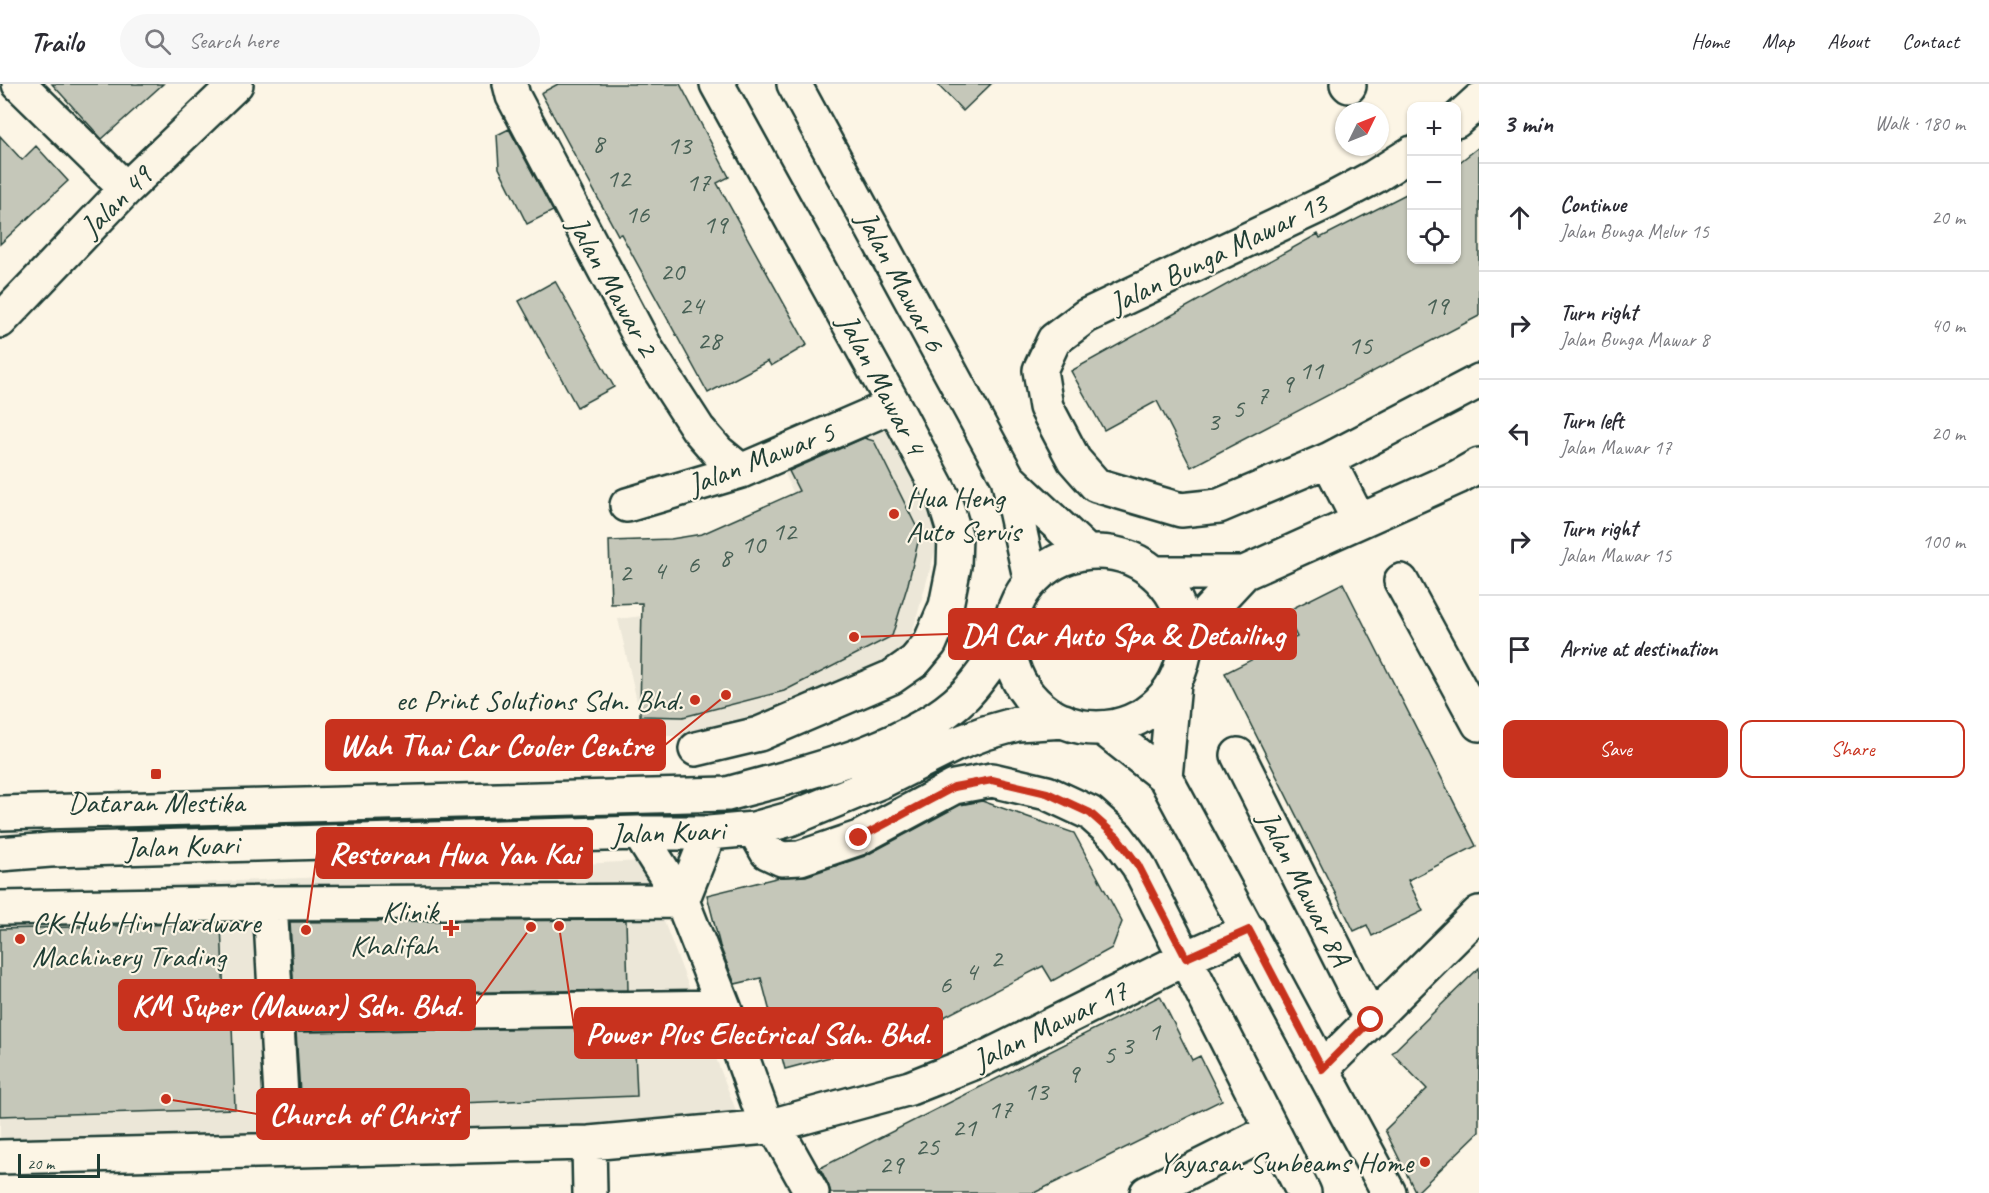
<!DOCTYPE html>
<html lang="en">
<head>
<meta charset="utf-8">
<style>
  body { margin:0; font-family:Caveat,sans-serif; background:#f7f7f7; color:#2b2b33 }
  .controls { position:absolute; right:18px; top:18px; display:grid; overflow:hidden; border-radius:12px; box-shadow:0 2px 4px #0004 }
  .controls button { width:54px; height:54px; display:grid; place-items:center; padding:0; border:0; border-bottom:2px solid #e1e1e2; background:#fff; color:#2b2b33; font:30px sans-serif }
  .compass { position:absolute; left:1335px; top:18px; width:54px; height:54px; border-radius:50%; background:#fff; box-shadow:0 2px 4px #0004; rotate:47deg }
  .scale { position:absolute; left:18px; bottom:15px; width:82px; box-sizing:border-box; padding-left:6px; border:3px solid #1f3d34; border-top:0; font-size:16px; line-height:21px; white-space:nowrap; color:#1f3d34; -webkit-text-stroke:4px #fcf5e5; paint-order:stroke }
  .stop { position:absolute; width:18px; height:18px; margin:-14px; border:4px solid #c8321e; border-radius:50%; background:#fff }
  .stop.end { background:#c8321e; border-color:#fff; box-shadow:0 2px 6px #0008 }
  .list { margin:0; padding:0; list-style:none }
  h2 { display:flex; justify-content:space-between; align-items:center; height:78px; margin:0; padding:0 24px; font-size:26px }
  h2 small { font-size:20px; font-weight:400; color:#7c7c81 }
  .list li { display:grid; grid-template-columns:39px 1fr auto; gap:18px; align-items:center; box-sizing:border-box; height:108px; padding:0 24px; border-top:2px solid #e1e1e2 }
  .list b { display:block; font-size:22px; white-space:nowrap }
  .list p { margin:0; font-size:20px; white-space:nowrap; color:#7c7c81 }
  .list em { font-size:20px; font-style:normal; color:#7c7c81 }
  .actions { display:flex; gap:12px; padding:18px 24px }
  .actions a { flex:1; padding:14px 0; border:2px solid #c8321e; border-radius:12px; text-align:center; font-size:21px; color:#c8321e }
  .actions .main { background:#c8321e; color:#fff }
  .icon { flex:none; width:33px; height:33px; fill:none; stroke:currentColor; stroke-width:2; stroke-linecap:round; stroke-linejoin:round }
  .map { position:relative; flex:none; width:1479px; height:1109px; overflow:hidden }
  header { display:flex; align-items:center; gap:36px; box-sizing:border-box; height:84px; padding:0 30px; background:#fff; border-bottom:2px solid #e1e1e2 }
  header strong { font-size:28px }
  nav { display:flex; gap:33px; margin-inline-start:auto; font-size:21px }
  .search { width:420px; height:54px; background:#f7f7f7; display:flex; align-items:center; gap:15px; box-sizing:border-box; padding:0 21px; border-radius:33px; color:#7c7c81; font-size:22px }
  main { display:flex }
  aside { flex:1; background:#fff }
  .map>svg:first-child { display:block }
  .built { fill:#ece7d8 }
  .building { fill:#c5c7b9; stroke:#1f3d34; stroke-width:1.5 }
  .lines { fill:none; stroke-linecap:round; stroke-linejoin:round }
  .minor-casing { stroke:#1f3d34; stroke-width:38 }
  .minor { stroke:#fcf5e5; stroke-width:33 }
  .route { stroke:#c8321e; stroke-width:8 }
  .poi-dot { fill:#c8321e; stroke:#fcf5e5; stroke-width:2 }
  .labels { text-anchor:middle; dominant-baseline:central; stroke-width:4.5; stroke-linejoin:round; paint-order:stroke }
  .number-label { font-size:27px; fill:#486055 }
  .street-label { font-size:30px; fill:#1f3d34; stroke:#fcf5e5 }
  .poi-label { font-size:30px; fill:#1f3d34; stroke:#fcf5e5; text-anchor:end }
  .leader { fill:none; stroke:#c8321e; stroke-width:2 }
  .callout-dot { fill:#c8321e; stroke:#fcf5e5; stroke-width:2 }
  .callout { fill:#c8321e; stroke:#c8321e; stroke-width:2 }
  .callout-label { font-size:32px; text-anchor:middle; font-weight:bold; fill:#fff }
</style>
</head>
<body>
<header>
<strong>Trailo</strong>
<div class="search"><svg class="icon" aria-label="search" viewBox="0 0 24 24"><circle cx="10" cy="10" r="6"/><path d="M15 15l6 6"/></svg>Search here</div>
<nav><a>Home</a><a>Map</a><a>About</a><a>Contact</a></nav>
</header>
<main>
<div class="map">
<svg width="1479" height="1109" viewBox="0 0 1479 1109">
  <rect width="100%" height="100%" fill="#fcf5e5"/>
  <filter id="ink" filterUnits="userSpaceOnUse"><feTurbulence type="fractalNoise" baseFrequency=".0167" numOctaves="2"/><feDisplacementMap in="SourceGraphic" scale="12" xChannelSelector="R" yChannelSelector="G"/><feConvolveMatrix kernelMatrix="1 2 1 2 8 2 1 2 1" color-interpolation-filters="sRGB"/></filter>
  <g filter="url(#ink)">
    <!-- built -->
    <path class="built" d="M 887,335 L 941,446 L 908,564 L 789,623 L 686,652 L 645,652 L 618,535 L 698,525 L 820,472 L 781,380 Z
      M 641,777 L 751,1066 L 0,1086 L 0,809 Z"/>
    <!-- building -->
    <path class="building" d="M 52,0 L 163,0 L 102,55 Z
      M 558,0 L 680,0 L 729,93 L 717,99 L 807,261 L 771,282 L 768,277 L 708,309 L 621,150 L 618,151 L 541,9 Z
      M 937,0 L 991,0 L 963,27 Z
      M 509,45 L 553,127 L 527,140 L 499,84 L 497,51 Z
      M 0,52 L 22,76 L 36,62 L 68,97 L 0,160 Z
      M 1479,63 L 1479,232 L 1191,383 L 1157,317 L 1104,346 L 1071,287 L 1318,150 L 1320,154 L 1412,107 L 1412,176 L 1456,176 L 1456,81 Z
      M 555,197 L 614,303 L 577,323 L 519,217 Z
      M 864,354 L 874,357 L 920,450 L 908,500 L 892,552 L 784,607 L 683,633 L 640,632 L 642,519 L 611,520 L 609,457 L 671,455 L 702,450 L 799,407 L 789,387 Z
      M 1343,499 L 1476,762 L 1408,796 L 1423,827 L 1372,852 L 1367,841 L 1354,847 L 1225,589 L 1297,553 L 1285,528 Z
      M 982,717 L 1074,749 L 1122,838 L 1112,864 L 1052,897 L 1043,882 L 905,953 L 785,985 L 761,894 L 735,900 L 720,862 L 707,811 L 780,793 L 806,792 L 865,772 L 960,721 Z
      M 626,836 L 628,906 L 294,911 L 290,838 Z
      M 221,839 L 225,942 L 232,942 L 235,1025 L 0,1032 L 0,845 Z
      M 1479,884 L 1479,1048 L 1416,1109 L 1385,1046 L 1427,1005 L 1392,969 Z
      M 1160,912 L 1192,976 L 1200,972 L 1222,1016 L 1034,1109 L 831,1109 L 828,1100 L 820,1084 Z
      M 634,943 L 637,1012 L 301,1025 L 296,948 Z"/>
    <g class="lines">
      <!-- minor casing -->
      <g class="minor-casing">
        <path id="minor" d="M 19,0 L 126,105
          M 510,0 L 513,12 L 647,266 L 698,345 L 718,368 L 741,387
          M 794,0 L 1008,394 L 1031,498
          M 1347,0 L 1349,2
          M 1456,37 L 1479,16
          M 1412,69 L 1374,93 L 1329,117 L 1086,232 L 1054,256 L 1040,286 L 1046,323 L 1074,376 L 1096,401 L 1181,426 L 1219,422 L 1328,376 L 1479,297
          M 0,237 L 126,105 L 236,0
          M 1328,376 L 1359,437
          M 1008,394 L 1087,468
          M 627,421 L 741,387 L 894,321
          M1009 556a88 88 0 1 1 176 0a88 88 0 1 1-176 0Z
          M 1154,489 L 1244,489
          M 1401,497 L 1479,640
          M 1186,551 L 1244,489 L 1458,393 L 1479,381
          M 1103,644 L 1165,693 L 1389,1109
          M 696,665 L 759,650 L 892,593 L 915,577 L 930,559 L 946,522 L 954,482 L 955,451 L 945,418 L 894,321 L 717,0
          M 1238,671 L 1371,936
          M 1165,693 L 1174,600
          M 0,729 L 727,710 C 801,690 910,666 965,611 C 982,594 995,571 1009,552
          M 754,745 L 767,768 L 782,775 L 800,774 L 859,754 L 954,703 L 992,696 L 1047,709 L 1090,729 L 1117,753 L 1138,781 L 1304,1109
          M 639,749 L 682,817 L 724,923 L 767,1043
          M 0,770 L 50,766 L 639,749 L 709,749 L 754,745 L 790,735 L 882,697 L 956,660 L 985,649 L 1017,640 L 1064,637
          M 682,817 L 709,749
          M 270,819 L 284,1065
          M 0,824 L 270,819 L 682,817
          M 275,930 L 724,923
          M 1322,985 L 1479,829
          M 774,1041 L 812,1109
          M 589,1059 L 590,1109
          M 0,1073 L 589,1059 L 767,1043 L 910,1004 L 983,975 L 1186,874 L 1249,846
          M 1147,1109 L 1271,1047"/>
      </g>
      <!-- minor -->
      <use href="#minor" class="minor"/>
    </g>
  </g>
  <g class="lines" filter="url(#ink)">
    <!-- route -->
    <path class="route" d="M 859,754 L 954,703 L 992,696 L 1047,709 L 1090,729 L 1117,753 L 1138,781 L 1186,874 L 1249,846 L 1322,985 L 1371,936"/>
  </g>
  <!-- markers -->
  <g class="poi-dot">
    <circle cx="894" cy="430" r="6"/>
    <circle cx="695" cy="616" r="6"/>
    <rect x="150" y="684" width="12" height="12" rx="3"/>
    <path d="M448 835h6v6h6v6h-6v6h-6v-6h-6v-6h6z"/>
    <circle cx="20" cy="855" r="6"/>
    <circle cx="1425" cy="1078" r="6"/>
  </g>
  <g class="labels">
    <!-- number labels -->
    <g class="number-label">
      <text x="598" y="59">8</text>
      <text x="679" y="61">13</text>
      <text x="618" y="94">12</text>
      <text x="698" y="98">17</text>
      <text x="637" y="130">16</text>
      <text x="715" y="140">19</text>
      <text x="672" y="187">20</text>
      <text x="691" y="221">24</text>
      <text x="1436" y="221">19</text>
      <text x="709" y="256">28</text>
      <text x="1360" y="261">15</text>
      <text x="1311" y="286">11</text>
      <text x="1287" y="299">9</text>
      <text x="1262" y="311">7</text>
      <text x="1238" y="324">5</text>
      <text x="1213" y="337">3</text>
      <text x="784" y="447">12</text>
      <text x="753" y="460">10</text>
      <text x="725" y="473">8</text>
      <text x="693" y="480">6</text>
      <text x="659" y="486">4</text>
      <text x="625" y="488">2</text>
      <text x="996" y="874">2</text>
      <text x="971" y="887">4</text>
      <text x="945" y="900">6</text>
      <text x="1154" y="947">1</text>
      <text x="1127" y="961">3</text>
      <text x="1109" y="970">5</text>
      <text x="1073" y="989">9</text>
      <text x="1036" y="1007">13</text>
      <text x="1000" y="1025">17</text>
      <text x="964" y="1043">21</text>
      <text x="927" y="1062">25</text>
      <text x="891" y="1080">29</text>
    </g>
    <!-- street labels -->
    <g class="street-label">
      <text transform="translate(116 117) rotate(-45)">Jalan 49</text>
      <text transform="translate(1218 169) rotate(-26)">Jalan Bunga Mawar 13</text>
      <text transform="translate(901 197) rotate(62)">Jalan Mawar 6</text>
      <text transform="translate(613 202) rotate(61)">Jalan Mawar 2</text>
      <text transform="translate(882 300) rotate(62)">Jalan Mawar 4</text>
      <text transform="translate(761 374) rotate(-21)">Jalan Mawar 5</text>
      <text transform="translate(668 748) rotate(-2)">Jalan Kuari</text>
      <text transform="translate(182 762) rotate(-2)">Jalan Kuari</text>
      <text transform="translate(1305 804) rotate(63)">Jalan Mawar 8A</text>
      <text transform="translate(1050 941) rotate(-26)">Jalan Mawar 17</text>
    </g>
    <!-- poi labels -->
    <g class="poi-label">
      <text x="906" y="413" text-anchor="start">Hua Heng<tspan x="906" dy="34">Auto Servis</tspan></text>
      <text x="683" y="616">ec Print Solutions Sdn. Bhd.</text>
      <text x="156" y="718" text-anchor="middle">Dataran Mestika</text>
      <text x="438" y="827">Klinik<tspan x="438" dy="34">Khalifah</tspan></text>
      <text x="32" y="838" text-anchor="start">CK Hub Hin Hardware<tspan x="32" dy="34">Machinery Trading</tspan></text>
      <text x="1413" y="1078">Yayasan Sunbeams Home</text>
    </g>
  </g>
  <!-- callouts -->
  <path class="leader" d="M854 553L949 550M726 611L665 661M306 846L317 769M531 843L475 921M559 842L575 949M166 1015L257 1030"/>
  <g class="callout-dot">
    <circle cx="854" cy="553" r="6"/>
    <circle cx="726" cy="611" r="6"/>
    <circle cx="306" cy="846" r="6"/>
    <circle cx="531" cy="843" r="6"/>
    <circle cx="559" cy="842" r="6"/>
    <circle cx="166" cy="1015" r="6"/>
  </g>
  <g class="callout">
    <rect x="949" y="525" width="347" height="50" rx="6"/>
    <rect x="326" y="636" width="339" height="50" rx="6"/>
    <rect x="317" y="744" width="275" height="50" rx="6"/>
    <rect x="119" y="896" width="356" height="50" rx="6"/>
    <rect x="575" y="924" width="367" height="50" rx="6"/>
    <rect x="257" y="1005" width="212" height="50" rx="6"/>
  </g>
  <g class="callout-label">
    <text x="1123" y="561">DA Car Auto Spa &amp; Detailing</text>
    <text x="496" y="672">Wah Thai Car Cooler Centre</text>
    <text x="454" y="780">Restoran Hwa Yan Kai</text>
    <text x="297" y="932">KM Super (Mawar) Sdn. Bhd.</text>
    <text x="758" y="960">Power Plus Electrical Sdn. Bhd.</text>
    <text x="363" y="1041">Church of Christ</text>
  </g>
</svg>
<div class="controls">
<button>+</button>
<button>−</button>
<button><svg class="icon" aria-label="locate" viewBox="0 0 24 24"><circle cx="12" cy="12" r="6"/><path d="M12 2v4M12 18v4M2 12h4M18 12h4"/></svg></button>
</div>
<svg class="compass" viewBox="-18 -18 36 36"><path d="M0-13l5 13h-10z" fill="#e53935"/><path d="M0 13l5-13h-10z" fill="#7c7c81"/></svg>
<div class="scale">20 m</div>
<div class="stop" style="left:1371px;top:936px"></div>
<div class="stop end" style="left:859px;top:754px"></div>
</div>
<aside>
<h2>3 min<small>Walk · 180 m</small></h2>
<ul class="list">
<li><svg class="icon" aria-label="ahead" viewBox="0 0 24 24"><path d="M12 20V5M6 11l6-6 6 6"/></svg><div><b>Continue</b><p>Jalan Bunga Melur 15</p></div><em>20 m</em></li>
<li><svg class="icon" aria-label="right" viewBox="0 0 24 24"><path d="M7 20v-9h11M14 6l5 5-5 5"/></svg><div><b>Turn right</b><p>Jalan Bunga Mawar 8</p></div><em>40 m</em></li>
<li><svg class="icon" aria-label="left" viewBox="0 0 24 24"><path d="M17 20v-9H6M10 6l-5 5 5 5"/></svg><div><b>Turn left</b><p>Jalan Mawar 17</p></div><em>20 m</em></li>
<li><svg class="icon" aria-label="right" viewBox="0 0 24 24"><path d="M7 20v-9h11M14 6l5 5-5 5"/></svg><div><b>Turn right</b><p>Jalan Mawar 15</p></div><em>100 m</em></li>
<li><svg class="icon" aria-label="arrive" viewBox="0 0 24 24"><path d="M6 21V4h12l-3 4 3 4H6"/></svg><div><b>Arrive at destination</b></div></li>
</ul>
<div class="actions"><a class="main">Save</a><a>Share</a></div>
</aside>
</main>
</body>
</html>
